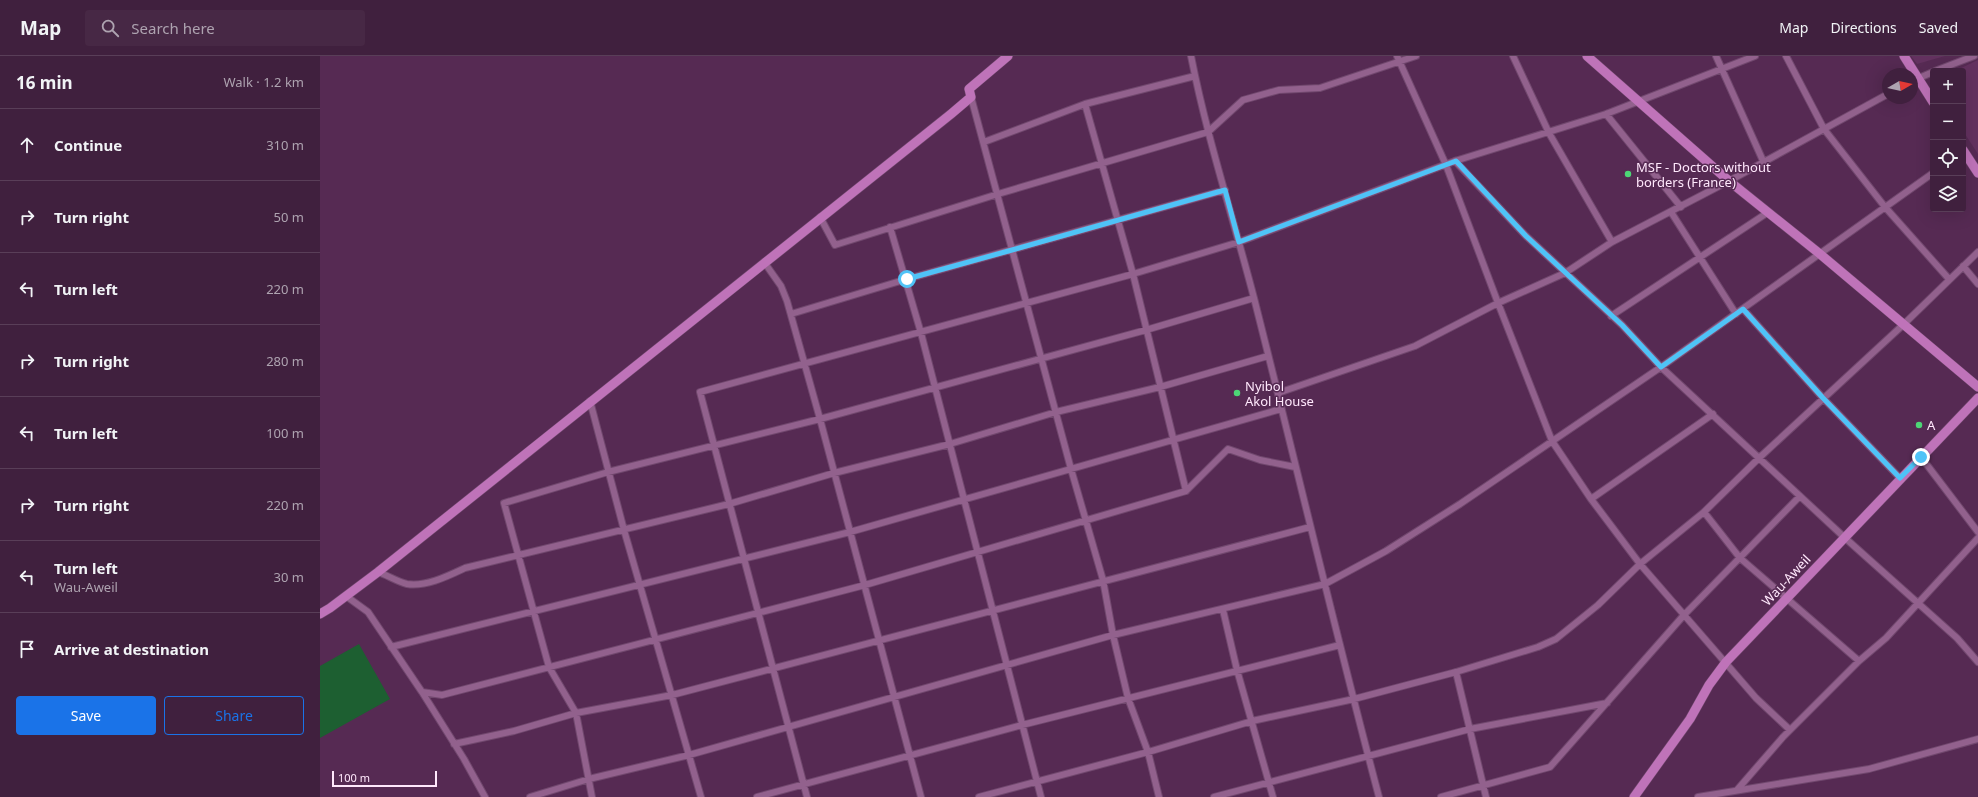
<!DOCTYPE html>
<html lang="en">
<head>
<meta charset="utf-8">
<style>
  body { margin:0; font-family:"Noto Sans",sans-serif; background:#472845; color:#f1f3f6 }
  .controls { position:absolute; right:12px; top:12px; display:grid; overflow:hidden; border-radius:4px; box-shadow:0 4px 16px #0002 }
  .controls button { width:36px; height:36px; display:grid; place-items:center; padding:0; border:0; border-bottom:1px solid #593e58; background:#40203e; color:#f1f3f6; font:20px sans-serif }
  .compass { position:absolute; left:1562px; top:12px; width:36px; height:36px; border-radius:50%; background:#40203e; box-shadow:0 4px 16px #0002; rotate:81deg }
  .scale { position:absolute; left:12px; bottom:10px; width:105px; box-sizing:border-box; padding-left:4px; border:2px solid #ffe8fc; border-top:0; font-size:11px; line-height:14px; white-space:nowrap; color:#ffe8fc; -webkit-text-stroke:3px #562a53; paint-order:stroke }
  .stop { position:absolute; width:12px; height:12px; margin:-9px; border:3px solid #4fc3f7; border-radius:50%; background:#fff }
  .stop.end { background:#4fc3f7; border-color:#fff; box-shadow:0 1px 4px #0008 }
  .list { margin:0; padding:0; list-style:none }
  h2 { display:flex; justify-content:space-between; align-items:center; height:52px; margin:0; padding:0 16px; font-size:17px }
  h2 small { font-size:13px; font-weight:400; color:#aea3b0 }
  .list li { display:grid; grid-template-columns:26px 1fr auto; gap:12px; align-items:center; box-sizing:border-box; height:72px; padding:0 16px; border-top:1px solid #593e58 }
  .list b { display:block; font-size:15px; white-space:nowrap }
  .list p { margin:0; font-size:13px; white-space:nowrap; color:#aea3b0 }
  .list em { font-size:13px; font-style:normal; color:#aea3b0 }
  .actions { display:flex; gap:8px; padding:12px 16px }
  .actions a { flex:1; padding:9px 0; border:1px solid #1a73e8; border-radius:4px; text-align:center; font-size:14px; color:#1a73e8 }
  .actions .main { background:#1a73e8; color:#fff }
  .icon { flex:none; width:22px; height:22px; fill:none; stroke:currentColor; stroke-width:2; stroke-linecap:round; stroke-linejoin:round }
  .map { position:relative; flex:none; width:1658px; height:741px; overflow:hidden }
  header { display:flex; align-items:center; gap:24px; box-sizing:border-box; height:56px; padding:0 20px; background:#40203e; border-bottom:1px solid #593e58 }
  header strong { font-size:19px }
  nav { display:flex; gap:22px; margin-inline-start:auto; font-size:14px }
  .search { width:280px; height:36px; background:#472845; display:flex; align-items:center; gap:10px; box-sizing:border-box; padding:0 14px; border-radius:4px; color:#aea3b0; font-size:15px }
  main { display:flex }
  aside { flex:1; background:#40203e }
  .map>svg:first-child { display:block }
  .built { fill:#63315f }
  .green { fill:#1d5f31 }
  .lines { fill:none; stroke-linecap:round; stroke-linejoin:round }
  .street-casing { stroke:#71486e; stroke-width:8 }
  .secondary-casing { stroke:#71486e; stroke-width:10 }
  .street { stroke:#92618d; stroke-width:6 }
  .secondary { stroke:#bf73b9; stroke-width:9 }
  .route { stroke:#4fc3f7; stroke-width:5 }
  .poi-dot { fill:#4dd676; stroke:#562a53; stroke-width:1.5 }
  .labels { text-anchor:middle; dominant-baseline:central; stroke-width:3; stroke-linejoin:round; paint-order:stroke }
  .poi-label { font-size:13px; fill:#ffe8fc; stroke:#562a53; text-anchor:start }
  .street-label { font-size:13px; fill:#ffe8fc; stroke:#562a53 }
</style>
</head>
<body>
<header>
<strong>Map</strong>
<div class="search"><svg class="icon" aria-label="search" viewBox="0 0 24 24"><circle cx="10" cy="10" r="6"/><path d="M15 15l6 6"/></svg>Search here</div>
<nav><a>Map</a><a>Directions</a><a>Saved</a></nav>
</header>
<main>
<aside>
<h2>16 min<small>Walk · 1.2 km</small></h2>
<ul class="list">
<li><svg class="icon" aria-label="ahead" viewBox="0 0 24 24"><path d="M12 20V5M6 11l6-6 6 6"/></svg><div><b>Continue</b></div><em>310 m</em></li>
<li><svg class="icon" aria-label="right" viewBox="0 0 24 24"><path d="M7 20v-9h11M14 6l5 5-5 5"/></svg><div><b>Turn right</b></div><em>50 m</em></li>
<li><svg class="icon" aria-label="left" viewBox="0 0 24 24"><path d="M17 20v-9H6M10 6l-5 5 5 5"/></svg><div><b>Turn left</b></div><em>220 m</em></li>
<li><svg class="icon" aria-label="right" viewBox="0 0 24 24"><path d="M7 20v-9h11M14 6l5 5-5 5"/></svg><div><b>Turn right</b></div><em>280 m</em></li>
<li><svg class="icon" aria-label="left" viewBox="0 0 24 24"><path d="M17 20v-9H6M10 6l-5 5 5 5"/></svg><div><b>Turn left</b></div><em>100 m</em></li>
<li><svg class="icon" aria-label="right" viewBox="0 0 24 24"><path d="M7 20v-9h11M14 6l5 5-5 5"/></svg><div><b>Turn right</b></div><em>220 m</em></li>
<li><svg class="icon" aria-label="left" viewBox="0 0 24 24"><path d="M17 20v-9H6M10 6l-5 5 5 5"/></svg><div><b>Turn left</b><p>Wau-Aweil</p></div><em>30 m</em></li>
<li><svg class="icon" aria-label="arrive" viewBox="0 0 24 24"><path d="M6 21V4h12l-3 4 3 4H6"/></svg><div><b>Arrive at destination</b></div></li>
</ul>
<div class="actions"><a class="main">Save</a><a>Share</a></div>
</aside>
<div class="map">
<svg width="1658" height="741" viewBox="0 0 1658 741">
  <rect width="100%" height="100%" fill="#562a53"/>
  <!-- built -->
  <path class="built" d="M 1591,0 L 1625,0 L 1597,8 Z
    M 1658,4 L 1658,98 L 1643,75 L 1643,15 L 1635,15 Z"/>
  <!-- green -->
  <path class="green" d="M 39,588 L 70,643 L 0,682 L 0,610 Z"/>
  <g class="lines">
    <!-- street casing -->
    <g class="street-casing">
      <path id="street" d="M 871,0 C 887,82 913,161 934,242 C 976,408 1015,575 1059,741
        M 1077,0 L 1126,109 L 1178,247 L 1232,385 L 1271,443 L 1320,508 L 1436,642 L 1470,674
        M 1193,0 L 1229,77 L 1292,186
        M 1396,0 L 1444,107
        M 1466,0 L 1504,73 L 1565,151 L 1629,223
        M 1615,15 L 1654,0
        M 1592,25 L 1613,16
        M 651,41 L 751,413 L 783,524 L 793,579 L 808,642 L 828,696 L 839,741
        M 765,48 L 813,218 L 866,435
        M 1286,58 L 1361,151
        M 664,86 L 765,48 L 875,20
        M 1135,105 L 1206,180 L 1302,269 L 1341,311 L 1524,481 L 1637,582 L 1658,606
        M 1351,156 L 1416,258
        M 500,161 L 515,189 L 678,138 L 888,76 L 923,44 L 959,34 L 1000,32 L 1096,0
        M 570,171 L 601,277 L 721,741
        M 444,206 L 461,230 L 467,245 L 500,363 L 601,741
        M 1643,210 L 1658,228
        M 1423,253 L 1503,342 L 1580,422
        M 471,258 L 587,223 L 905,134
        M 1291,260 L 1447,157
        M 958,337 L 1095,290 L 1178,247 L 1245,217 L 1292,186 L 1409,125 L 1568,38
        M 270,345 L 304,474 L 381,741
        M 1601,401 L 1658,476
        M 1271,443 L 1393,358
        M 1384,456 L 1420,502 L 1539,605
        M 58,516 C 67,519 78,526 87,528 C 106,531 128,520 145,512 L 409,448 L 514,417 L 630,388 L 736,356 L 840,331 L 948,300
        M 26,540 L 48,556 L 102,636 L 122,639 L 545,529 L 866,435 L 908,393 L 940,404 L 975,411
        M 903,554 L 917,614 L 953,741
        M 71,591 L 530,476 L 961,353
        M 1136,616 L 1166,741
        M 102,636 L 144,703 L 165,741
        M 134,688 L 194,675 L 256,657 L 352,639 L 990,471
        M 1417,734 L 1463,681 L 1539,605 L 1566,582 L 1658,482
        M 210,741 L 269,723 L 369,699 L 793,579 L 1005,528 L 1066,495 L 1140,448 L 1341,311 L 1613,117
        M 272,741 L 256,657 L 229,611 L 184,447 L 288,416 L 500,363 L 826,274 L 934,242
        M 437,741 L 702,669 L 1020,589
        M 487,741 L 380,336 L 813,218 L 919,186 L 1135,105 L 1286,58 L 1435,0
        M 659,741 L 828,696 L 932,665 L 1034,643 L 1136,616 L 1218,591 L 1236,583 L 1278,549 L 1320,508 L 1384,456 L 1439,402 L 1584,268 L 1658,196
        M 894,741 L 1150,673 L 1287,647
        M 1121,741 L 1230,711 L 1364,559 L 1480,440
        M 1378,741 L 1549,713 L 1658,683"/>
    </g>
    <!-- secondary casing -->
    <g class="secondary-casing">
      <path id="secondary" d="M 1267,0 L 1409,125 L 1500,198 L 1658,331
        M 1584,0 L 1613,46
        M 1643,94 L 1658,117
        M 0,558 L 10,552 L 58,516 L 631,58 L 651,41 L 649,33 L 688,0
        M 1314,741 L 1370,663 L 1389,629 L 1406,606 L 1658,342"/>
    </g>
    <!-- street -->
    <use href="#street" class="street"/>
    <!-- secondary -->
    <use href="#secondary" class="secondary"/>
  </g>
  <g class="lines">
    <!-- route -->
    <path class="route" d="M 587,223 L 692,194 L 905,134 L 919,186 L 1136,105 L 1206,180 L 1302,269 L 1341,311 L 1423,253 L 1503,342 L 1580,422 L 1601,401"/>
  </g>
  <!-- markers -->
  <g class="poi-dot">
    <circle cx="1308" cy="118" r="4"/>
    <circle cx="917" cy="337" r="4"/>
    <circle cx="1599" cy="369" r="4"/>
  </g>
  <g class="labels">
    <!-- poi labels -->
    <g class="poi-label">
      <text x="1316" y="111">MSF - Doctors without<tspan x="1316" dy="15">borders (France)</tspan></text>
      <text x="925" y="330">Nyibol<tspan x="925" dy="15">Akol House</tspan></text>
      <text x="1607" y="369">A</text>
    </g>
    <!-- street labels -->
    <g class="street-label">
      <text transform="translate(1466 524) rotate(-47)">Wau-Aweil</text>
    </g>
  </g>
</svg>
<div class="controls">
<button>+</button>
<button>−</button>
<button><svg class="icon" aria-label="locate" viewBox="0 0 24 24"><circle cx="12" cy="12" r="6"/><path d="M12 2v4M12 18v4M2 12h4M18 12h4"/></svg></button>
<button><svg class="icon" aria-label="layers" viewBox="0 0 24 24"><path d="M12 4l9 5-9 5-9-5zM3 14l9 5 9-5"/></svg></button>
</div>
<svg class="compass" viewBox="-18 -18 36 36"><path d="M0-13l5 13h-10z" fill="#e53935"/><path d="M0 13l5-13h-10z" fill="#aea3b0"/></svg>
<div class="scale">100 m</div>
<div class="stop" style="left:587px;top:223px"></div>
<div class="stop end" style="left:1601px;top:401px"></div>
</div>
</main>
</body>
</html>
